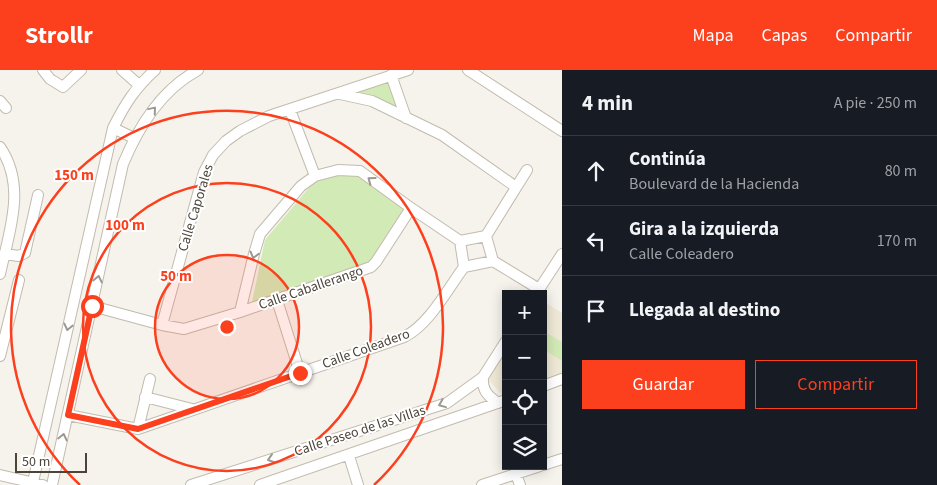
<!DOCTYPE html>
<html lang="es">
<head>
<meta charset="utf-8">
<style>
  body { margin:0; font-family:"Source Sans 3",sans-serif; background:#242831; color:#f1f3f6 }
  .controls { position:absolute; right:15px; bottom:15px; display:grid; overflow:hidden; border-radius:0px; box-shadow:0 2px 12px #0003 }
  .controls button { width:45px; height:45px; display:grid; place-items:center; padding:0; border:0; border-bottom:1px solid #363941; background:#171b24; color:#f1f3f6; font:25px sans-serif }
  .scale { position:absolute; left:15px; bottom:12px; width:72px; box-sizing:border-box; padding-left:5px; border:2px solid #4b4439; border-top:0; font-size:14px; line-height:18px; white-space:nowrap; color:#4b4439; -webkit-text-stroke:4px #fff; paint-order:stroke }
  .stop { position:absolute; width:15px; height:15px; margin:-11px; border:4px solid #fc3f1d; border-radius:50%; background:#fff }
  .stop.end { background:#fc3f1d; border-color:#fff; box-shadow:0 1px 5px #0008 }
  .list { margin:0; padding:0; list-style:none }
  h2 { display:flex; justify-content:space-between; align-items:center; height:65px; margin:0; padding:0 20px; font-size:21px }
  h2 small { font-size:16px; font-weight:400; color:#9ea1a6 }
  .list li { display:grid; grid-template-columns:32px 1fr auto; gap:15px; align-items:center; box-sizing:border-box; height:70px; padding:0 20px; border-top:1px solid #363941 }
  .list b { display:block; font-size:19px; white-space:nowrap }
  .list p { margin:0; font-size:16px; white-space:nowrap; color:#9ea1a6 }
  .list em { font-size:16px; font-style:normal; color:#9ea1a6 }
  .actions { display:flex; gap:10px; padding:15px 20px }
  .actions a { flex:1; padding:11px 0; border:1px solid #fc3f1d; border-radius:0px; text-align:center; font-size:18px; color:#fc3f1d }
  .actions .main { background:#fc3f1d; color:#fff }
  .icon { flex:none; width:28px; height:28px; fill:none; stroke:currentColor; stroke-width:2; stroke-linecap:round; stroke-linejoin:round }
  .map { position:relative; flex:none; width:562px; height:415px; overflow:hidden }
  header { display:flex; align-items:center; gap:30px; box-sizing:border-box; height:70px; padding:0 25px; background:#fc3f1d; color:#fff }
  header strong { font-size:24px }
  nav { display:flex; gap:28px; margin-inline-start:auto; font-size:18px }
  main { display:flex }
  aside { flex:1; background:#171b24 }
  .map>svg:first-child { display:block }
  .education { fill:#efe8d6 }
  .green { fill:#d2eab5 }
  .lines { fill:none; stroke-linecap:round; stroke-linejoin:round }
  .minor-casing { stroke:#c2bbae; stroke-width:12 }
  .minor { stroke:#fff; stroke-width:10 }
  .oneway { stroke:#9c9892 }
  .route { stroke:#fc3f1d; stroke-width:6 }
  .ring { fill:none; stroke:#fc3f1d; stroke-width:2.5 }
  .labels { text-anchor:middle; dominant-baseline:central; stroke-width:4; stroke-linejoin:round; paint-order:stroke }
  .street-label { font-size:14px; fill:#4b4439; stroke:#fff }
  .centre { fill:#fc3f1d; stroke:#fff; stroke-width:2.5 }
  .ring-label { font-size:15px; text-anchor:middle; font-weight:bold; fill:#fc3f1d; stroke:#fff; stroke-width:4; stroke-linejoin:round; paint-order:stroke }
</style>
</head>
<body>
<header>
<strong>Strollr</strong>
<nav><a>Mapa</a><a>Capas</a><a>Compartir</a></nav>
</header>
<main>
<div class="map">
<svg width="562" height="415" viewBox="0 0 562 415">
  <rect width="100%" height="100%" fill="#f6f3ec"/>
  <!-- education -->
  <path class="education" d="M 543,231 L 562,243 L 562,303 L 543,310 Z
    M 506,280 L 506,323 L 502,325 L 487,308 Z"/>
  <!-- green -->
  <path class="green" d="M 390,8 L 402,43 L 352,24 Z
    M 339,103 L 359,104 L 406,138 L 372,192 L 252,232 L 265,170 L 313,113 Z
    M 543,261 L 562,272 L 562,291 L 543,279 Z"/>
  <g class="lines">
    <!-- minor casing -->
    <g class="minor-casing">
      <path id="minor" d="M 43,0 L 50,9 L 63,17 L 81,0
        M 122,0 L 139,15
        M 468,0 L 562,61
        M 391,5 L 406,48
        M 340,24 L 372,31 L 442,65 L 516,117
        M 0,31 L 6,38
        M 290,40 L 315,106
        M 113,58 L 134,68
        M 0,77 C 27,116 9,162 0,204
        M 460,171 L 464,197
        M 460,171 L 486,166
        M 4,184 L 19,186 L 25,183 L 38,125
        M 493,191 L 486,166 L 527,100
        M 493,191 L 539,219
        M 536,224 L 562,184
        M 277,230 L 300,303
        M 92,236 L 162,255 L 184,259 L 240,242 L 371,197 L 376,192 L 411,138
        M 240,242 L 254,184 L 260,164 L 301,116 L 315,106 L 338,100 L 360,101 L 411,138 L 460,171
        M 162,255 L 204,102 L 213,85 L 226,71 L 240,61 L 269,46 L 408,0
        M 0,286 L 19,210
        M 483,307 C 482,321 488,326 498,333
        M 543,316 L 562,309
        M 145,327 L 192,339
        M 68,345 L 138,359 L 404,267 C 429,255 447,220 464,197 L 493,191
        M 138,359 L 150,309
        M 349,386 L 358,415
        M 543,395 L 562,389
        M 516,404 L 520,415
        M 0,405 L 43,415
        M 33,412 L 113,58 C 125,34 135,18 155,0
        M 52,415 L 123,94 C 139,56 161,20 198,0
        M 191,415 L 447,333 L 483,307 L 506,271
        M 260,415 L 506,330
        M 482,415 L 540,396"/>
    </g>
    <!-- minor -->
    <use href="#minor" class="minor"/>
  </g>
  <!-- one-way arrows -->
  <defs><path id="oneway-chevron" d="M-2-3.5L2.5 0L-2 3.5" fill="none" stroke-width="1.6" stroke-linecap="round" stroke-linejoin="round" transform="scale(1.25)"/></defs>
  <g class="oneway">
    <use href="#oneway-chevron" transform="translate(153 40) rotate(-50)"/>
    <use href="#oneway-chevron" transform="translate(371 110) rotate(-144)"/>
    <use href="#oneway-chevron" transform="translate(254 185) rotate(105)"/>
    <use href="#oneway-chevron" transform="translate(98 209) rotate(-78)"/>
    <use href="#oneway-chevron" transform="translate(68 257) rotate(103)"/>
    <use href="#oneway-chevron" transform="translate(442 334) rotate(158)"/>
    <use href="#oneway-chevron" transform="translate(63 367) rotate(-77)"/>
    <use href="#oneway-chevron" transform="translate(271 389) rotate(162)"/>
  </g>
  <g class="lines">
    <!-- route -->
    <path class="route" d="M 92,236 L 68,345 L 138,359 L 300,303"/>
  </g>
  <!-- distance rings -->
  <circle cx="227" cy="257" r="72" fill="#fc3f1d" fill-opacity=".12"/>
  <g class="ring">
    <circle cx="227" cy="257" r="72"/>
    <circle cx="227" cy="257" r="144"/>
    <path d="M80 415A216 216 0 1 1 374 415"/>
  </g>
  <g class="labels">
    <!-- street labels -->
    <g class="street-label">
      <text transform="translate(196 138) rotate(-73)">Calle Caporales</text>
      <text transform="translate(311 218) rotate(-19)">Calle Caballerango</text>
      <text transform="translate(366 279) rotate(-20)">Calle Coleadero</text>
      <text transform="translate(360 361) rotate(-18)">Calle Paseo de las Villas</text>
    </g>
  </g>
  <circle cx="227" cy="257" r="8" class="centre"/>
  <g class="ring-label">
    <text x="74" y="110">150 m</text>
    <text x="125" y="160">100 m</text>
    <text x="176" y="211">50 m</text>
  </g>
</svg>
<div class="controls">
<button>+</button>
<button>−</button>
<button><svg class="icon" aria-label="locate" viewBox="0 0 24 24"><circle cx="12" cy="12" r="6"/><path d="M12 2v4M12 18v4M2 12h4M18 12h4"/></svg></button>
<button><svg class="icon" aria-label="layers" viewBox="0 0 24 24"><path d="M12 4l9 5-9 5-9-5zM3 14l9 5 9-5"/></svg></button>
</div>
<div class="scale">50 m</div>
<div class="stop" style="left:92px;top:236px"></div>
<div class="stop end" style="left:300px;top:303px"></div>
</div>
<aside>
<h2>4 min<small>A pie · 250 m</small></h2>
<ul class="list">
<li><svg class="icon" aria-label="ahead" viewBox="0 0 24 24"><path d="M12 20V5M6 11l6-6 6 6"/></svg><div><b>Continúa</b><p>Boulevard de la Hacienda</p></div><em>80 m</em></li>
<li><svg class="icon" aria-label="left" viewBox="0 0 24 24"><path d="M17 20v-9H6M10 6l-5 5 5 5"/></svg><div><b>Gira a la izquierda</b><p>Calle Coleadero</p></div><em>170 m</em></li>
<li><svg class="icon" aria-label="arrive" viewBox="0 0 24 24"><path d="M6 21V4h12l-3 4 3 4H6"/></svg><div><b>Llegada al destino</b></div></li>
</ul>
<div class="actions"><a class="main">Guardar</a><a>Compartir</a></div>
</aside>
</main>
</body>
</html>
